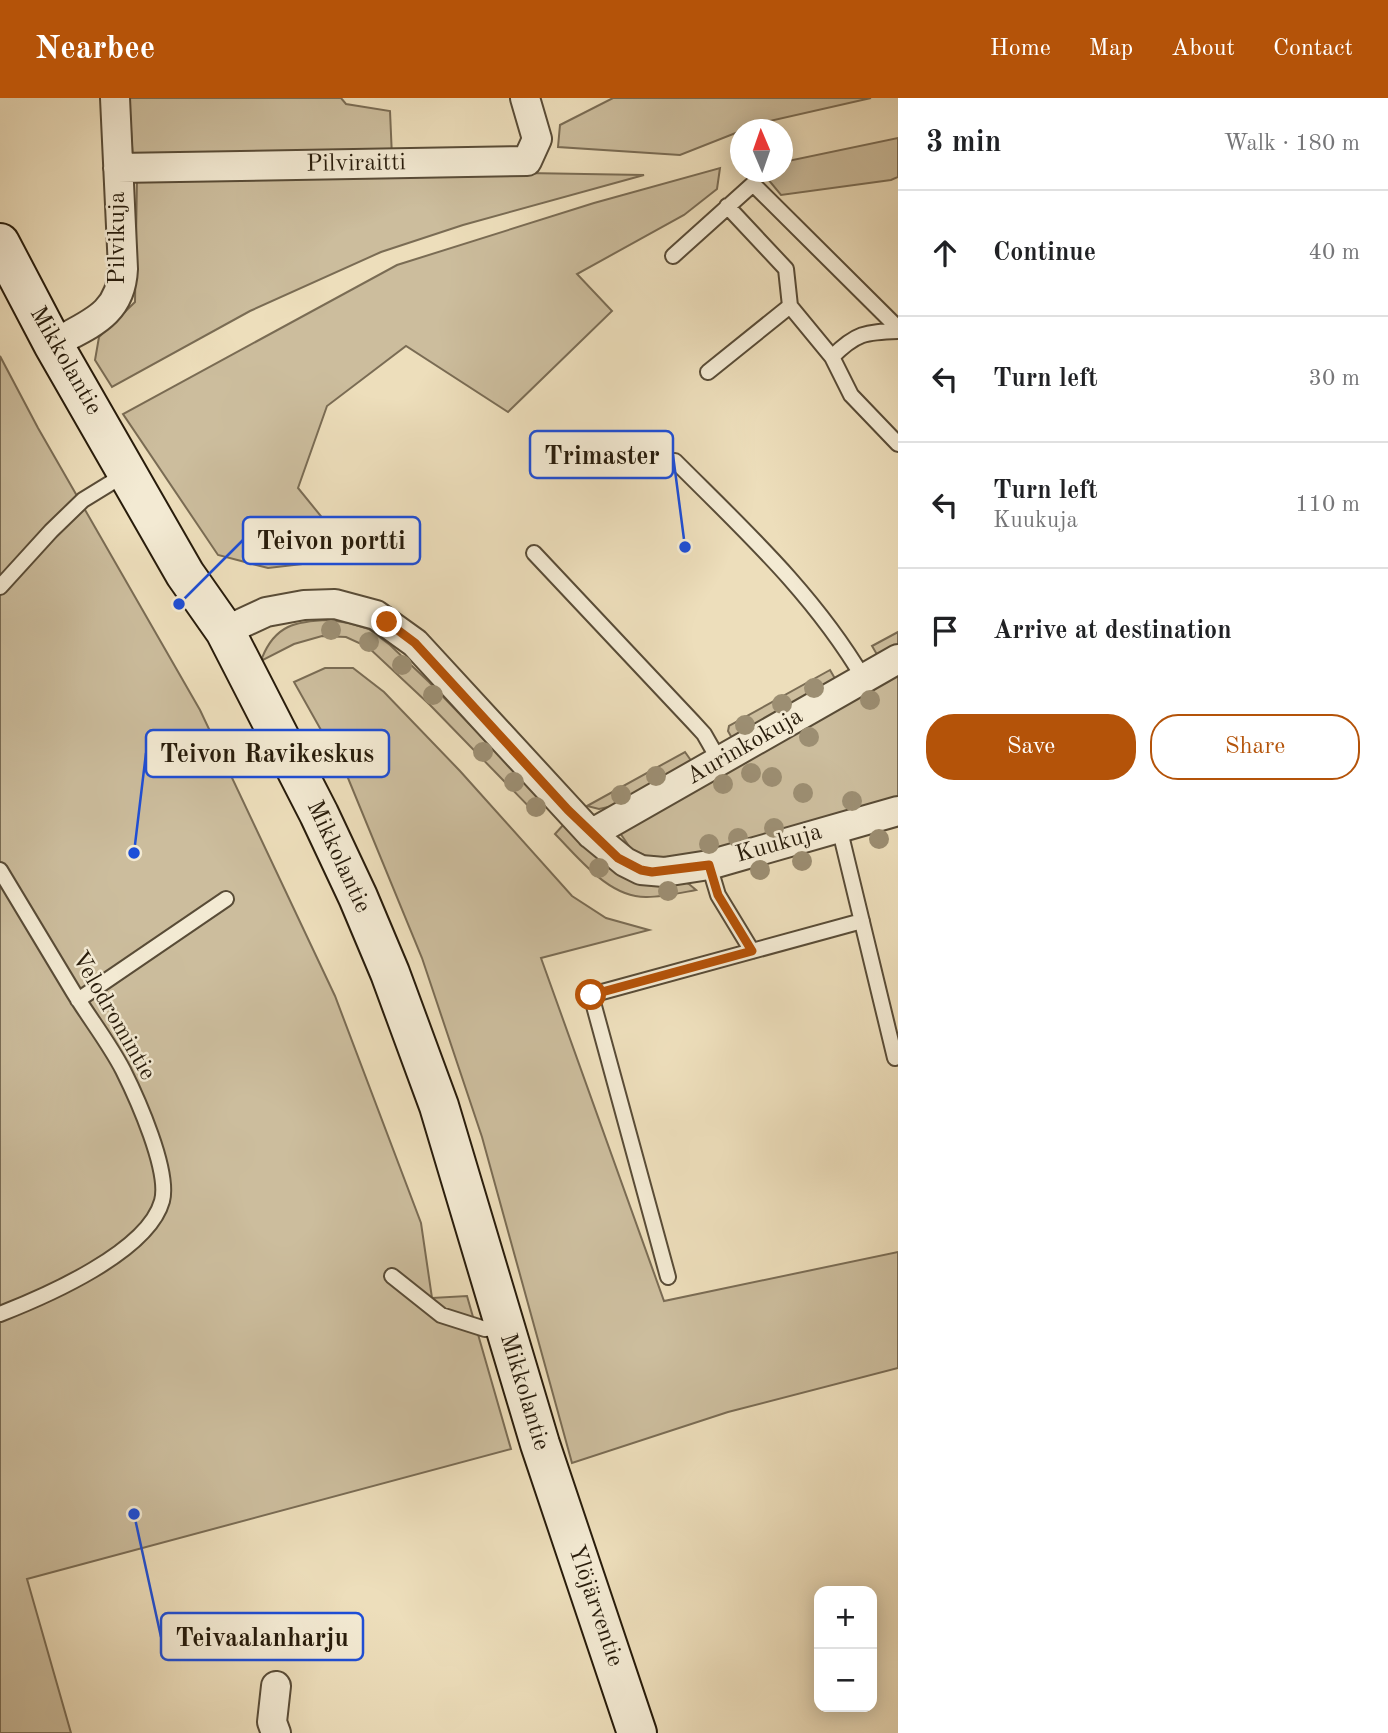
<!DOCTYPE html>
<html lang="en">
<head>
<meta charset="utf-8">
<style>
  body { margin:0; font-family:"Old Standard TT",serif; background:#f6f6f6; color:#202124 }
  .controls { position:absolute; right:21px; bottom:21px; display:grid; overflow:hidden; border-radius:14px; box-shadow:0 4px 18px #0003 }
  .controls button { width:63px; height:63px; display:grid; place-items:center; padding:0; border:0; border-bottom:2px solid #e0e0e0; background:#fff; color:#202124; font:35px sans-serif }
  .compass { position:absolute; left:730px; top:21px; width:63px; height:63px; border-radius:50%; background:#fff; box-shadow:0 4px 18px #0003; rotate:358deg }
  .stop { position:absolute; width:21px; height:21px; margin:-16px; border:5px solid #b45309; border-radius:50%; background:#fff }
  .stop.end { background:#b45309; border-color:#fff; box-shadow:0 2px 7px #0008 }
  .list { margin:0; padding:0; list-style:none }
  h2 { display:flex; justify-content:space-between; align-items:center; height:91px; margin:0; padding:0 28px; font-size:30px }
  h2 small { font-size:23px; font-weight:400; color:#757577 }
  .list li { display:grid; grid-template-columns:46px 1fr auto; gap:21px; align-items:center; box-sizing:border-box; height:126px; padding:0 28px; border-top:2px solid #e0e0e0 }
  .list b { display:block; font-size:26px; white-space:nowrap }
  .list p { margin:0; font-size:23px; white-space:nowrap; color:#757577 }
  .list em { font-size:23px; font-style:normal; color:#757577 }
  .actions { display:flex; gap:14px; padding:21px 28px }
  .actions a { flex:1; padding:16px 0; border:2px solid #b45309; border-radius:28px; text-align:center; font-size:24px; color:#b45309 }
  .actions .main { background:#b45309; color:#fff }
  .icon { flex:none; width:38px; height:38px; fill:none; stroke:currentColor; stroke-width:2; stroke-linecap:round; stroke-linejoin:round }
  .map { position:relative; flex:none; width:898px; height:1635px; overflow:hidden }
  header { display:flex; align-items:center; gap:42px; box-sizing:border-box; height:98px; padding:0 35px; background:#b45309; color:#fff }
  header strong { font-size:33px }
  nav { display:flex; gap:38px; margin-inline-start:auto; font-size:24px }
  main { display:flex }
  aside { flex:1; background:#fff }
  .map>svg:first-child { display:block }
  .green { fill:#ccbd9d; stroke:#7a6c54; stroke-width:2 }
  .lines { fill:none; stroke-linecap:round; stroke-linejoin:round }
  .lane-casing { stroke:#594c37; stroke-width:18 }
  .street-casing { stroke:#594c37; stroke-width:32 }
  .secondary-casing { stroke:#281c0b; stroke-width:42 }
  .lane { stroke:#f3ead3; stroke-width:14 }
  .street { stroke:#f3ead3; stroke-width:28 }
  .secondary { stroke:#f3ead3; stroke-width:38 }
  .tree { fill:#9c8e72 }
  .route { stroke:#b45309; stroke-width:9 }
  .labels { text-anchor:middle; dominant-baseline:central; stroke-width:5; stroke-linejoin:round; paint-order:stroke }
  .street-label { font-size:24px; fill:#281c0b; stroke:#f3ead3 }
  .leader { fill:none; stroke:#1d4ed8; stroke-width:2.5 }
  .callout-dot { fill:#1d4ed8; stroke:#f3ead3; stroke-width:2.5 }
  .callout { fill:#f3ead3; stroke:#1d4ed8; stroke-width:2.5 }
  .callout-label { font-size:26px; text-anchor:middle; font-weight:bold; fill:#281c0b }
</style>
</head>
<body>
<header>
<strong>Nearbee</strong>
<nav><a>Home</a><a>Map</a><a>About</a><a>Contact</a></nav>
</header>
<main>
<div class="map">
<svg width="898" height="1635" viewBox="0 0 898 1635">
  <rect width="100%" height="100%" fill="#eddebb"/>
  <filter id="stains"><feTurbulence type="fractalNoise" baseFrequency=".00286" numOctaves="4"/><feColorMatrix values="0 0 0 0 .2 0 0 0 0 .09 0 0 0 0 .02 0 0 0 .5 -.17"/></filter>
  <radialGradient id="worn" r=".72"><stop offset=".6" stop-color="#630" stop-opacity="0"/><stop offset="1" stop-color="#630" stop-opacity=".3"/></radialGradient>
  <!-- green -->
  <path class="green" d="M 129,0 L 341,0 L 346,6 L 390,13 L 392,59 L 133,63 Z
    M 613,0 L 871,0 L 761,25 L 680,57 L 558,49 L 560,27 Z
    M 898,40 L 898,79 L 891,82 L 781,97 L 762,74 L 782,74 L 783,64 Z
    M 720,70 L 717,91 L 684,117 L 577,176 L 612,213 L 508,314 L 406,248 L 327,308 L 298,390 L 355,460 L 268,470 L 218,457 L 123,316 L 397,167 L 594,105 Z
    M 526,75 L 644,77 L 463,127 L 381,154 L 250,213 L 112,289 L 95,262 L 99,239 L 135,204 L 137,80 Z
    M 0,258 L 38,330 L 200,612 L 335,898 L 421,1125 L 432,1200 L 467,1198 L 511,1351 L 27,1481 L 71,1635 L 0,1635 Z
    M 329,522 L 349,525 L 369,531 L 390,547 L 429,584 L 545,705 L 537,717 L 430,607 L 368,549 L 346,539 L 322,538 L 294,546 L 263,562 L 262,560 C 275,527 296,523 329,522 Z
    M 898,534 L 898,549 L 879,560 L 872,548 Z
    M 325,570 L 353,570 L 384,594 L 460,673 L 572,798 L 606,820 L 649,832 L 541,860 L 664,1203 L 898,1154 L 898,1270 L 728,1314 L 572,1365 L 482,1039 L 422,860 L 348,680 L 294,584 Z
    M 830,572 L 837,584 L 733,642 L 728,633 L 729,628 Z
    M 898,577 L 898,702 L 735,747 L 679,759 L 650,760 L 631,751 L 620,735 Z
    M 685,654 L 692,664 L 613,708 L 599,711 L 587,708 Z
    M 564,726 L 689,786 L 696,792 C 680,795 663,799 647,799 C 609,800 579,760 555,736 Z"/>
  <g class="lines">
    <!-- lane casing -->
    <g class="lane-casing">
      <path id="lane" d="M 727,108 L 786,171 L 790,208 L 832,259 L 851,297 L 898,346
        M 673,158 L 753,86 L 898,230
        M 832,259 C 856,235 865,234 898,233
        M 708,274 L 790,208
        M 675,363 C 745,433 813,495 864,581
        M 534,455 L 693,624 L 704,636 L 720,664
        M 0,489 L 51,433 L 83,402 L 127,375
        M 839,729 L 895,960
        M 709,767 L 718,797 L 752,853
        M 0,772 C 25,813 49,854 74,895 C 90,921 109,945 123,972 C 137,1000 170,1073 162,1103 C 148,1154 46,1198 0,1216
        M 78,902 L 226,801
        M 392,1178 L 441,1217 L 485,1231 L 503,1229
        M 668,1179 L 591,897 L 862,823"/>
    </g>
    <!-- street casing -->
    <g class="street-casing">
      <path id="street" d="M 118,70 L 527,63 L 537,41 L 525,0
        M 53,246 C 89,226 121,217 123,171 L 115,0
        M 225,533 L 266,514 L 304,507 L 335,506 L 376,517 L 415,545 L 591,736 L 625,764 L 641,772 L 664,774 L 709,767 L 898,713
        M 591,736 L 898,561
        M 276,1635 L 272,1624 L 276,1588"/>
    </g>
    <!-- secondary casing -->
    <g class="secondary-casing">
      <path id="secondary" d="M 0,145 L 53,246 L 185,476 L 225,533 L 319,716 L 358,799 L 390,875 L 439,1008 L 540,1346 L 637,1635"/>
    </g>
    <!-- lane -->
    <use href="#lane" class="lane"/>
    <!-- street -->
    <use href="#street" class="street"/>
    <!-- secondary -->
    <use href="#secondary" class="secondary"/>
  </g>
  <!-- trees -->
  <g class="tree">
    <circle cx="331" cy="532" r="10"/>
    <circle cx="369" cy="544" r="10"/>
    <circle cx="402" cy="567" r="10"/>
    <circle cx="814" cy="590" r="10"/>
    <circle cx="433" cy="597" r="10"/>
    <circle cx="870" cy="602" r="10"/>
    <circle cx="782" cy="606" r="10"/>
    <circle cx="745" cy="627" r="10"/>
    <circle cx="809" cy="639" r="10"/>
    <circle cx="483" cy="654" r="10"/>
    <circle cx="751" cy="675" r="10"/>
    <circle cx="656" cy="678" r="10"/>
    <circle cx="772" cy="679" r="10"/>
    <circle cx="514" cy="684" r="10"/>
    <circle cx="723" cy="686" r="10"/>
    <circle cx="803" cy="695" r="10"/>
    <circle cx="621" cy="697" r="10"/>
    <circle cx="852" cy="703" r="10"/>
    <circle cx="536" cy="709" r="10"/>
    <circle cx="774" cy="730" r="10"/>
    <circle cx="738" cy="740" r="10"/>
    <circle cx="879" cy="741" r="10"/>
    <circle cx="709" cy="746" r="10"/>
    <circle cx="802" cy="763" r="10"/>
    <circle cx="599" cy="770" r="10"/>
    <circle cx="760" cy="772" r="10"/>
    <circle cx="668" cy="793" r="10"/>
  </g>
  <g class="lines">
    <!-- route -->
    <path class="route" d="M 387,524 L 415,545 L 568,712 L 618,760 L 641,772 L 652,774 L 709,767 L 718,797 L 752,853 L 591,897"/>
  </g>
  <g class="labels">
    <!-- street labels -->
    <g class="street-label">
      <text transform="translate(356 66) rotate(-1)">Pilviraitti</text>
      <text transform="translate(118 140) rotate(-90)">Pilvikuja</text>
      <text transform="translate(65 263) rotate(60)">Mikkolantie</text>
      <text transform="translate(745 649) rotate(-30)">Aurinkokuja</text>
      <text transform="translate(779 746) rotate(-16)">Kuukuja</text>
      <text transform="translate(338 759) rotate(65)">Mikkolantie</text>
      <text transform="translate(113 918) rotate(60)">Velodromintie</text>
      <text transform="translate(524 1294) rotate(73)">Mikkolantie</text>
      <text transform="translate(595 1508) rotate(71)">Ylöjärventie</text>
    </g>
  </g>
  <!-- callouts -->
  <path class="leader" d="M685 449L673 357M179 506L243 442M134 755L146 655M134 1416L161 1539"/>
  <g class="callout-dot">
    <circle cx="685" cy="449" r="7"/>
    <circle cx="179" cy="506" r="7"/>
    <circle cx="134" cy="755" r="7"/>
    <circle cx="134" cy="1416" r="7"/>
  </g>
  <g class="callout">
    <rect x="530" y="333" width="143" height="47" rx="7"/>
    <rect x="243" y="419" width="177" height="47" rx="7"/>
    <rect x="146" y="632" width="243" height="47" rx="7"/>
    <rect x="161" y="1515" width="202" height="47" rx="7"/>
  </g>
  <g class="callout-label">
    <text x="602" y="366">Trimaster</text>
    <text x="331" y="451">Teivon portti</text>
    <text x="267" y="664">Teivon Ravikeskus</text>
    <text x="262" y="1548">Teivaalanharju</text>
  </g>
  <rect width="100%" height="100%" filter="url(#stains)"/>
  <rect width="100%" height="100%" fill="url(#worn)"/>
</svg>
<div class="controls">
<button>+</button>
<button>−</button>
</div>
<svg class="compass" viewBox="-18 -18 36 36"><path d="M0-13l5 13h-10z" fill="#e53935"/><path d="M0 13l5-13h-10z" fill="#757577"/></svg>
<div class="stop" style="left:591px;top:897px"></div>
<div class="stop end" style="left:387px;top:524px"></div>
</div>
<aside>
<h2>3 min<small>Walk · 180 m</small></h2>
<ul class="list">
<li><svg class="icon" aria-label="ahead" viewBox="0 0 24 24"><path d="M12 20V5M6 11l6-6 6 6"/></svg><div><b>Continue</b></div><em>40 m</em></li>
<li><svg class="icon" aria-label="left" viewBox="0 0 24 24"><path d="M17 20v-9H6M10 6l-5 5 5 5"/></svg><div><b>Turn left</b></div><em>30 m</em></li>
<li><svg class="icon" aria-label="left" viewBox="0 0 24 24"><path d="M17 20v-9H6M10 6l-5 5 5 5"/></svg><div><b>Turn left</b><p>Kuukuja</p></div><em>110 m</em></li>
<li><svg class="icon" aria-label="arrive" viewBox="0 0 24 24"><path d="M6 21V4h12l-3 4 3 4H6"/></svg><div><b>Arrive at destination</b></div></li>
</ul>
<div class="actions"><a class="main">Save</a><a>Share</a></div>
</aside>
</main>
</body>
</html>
